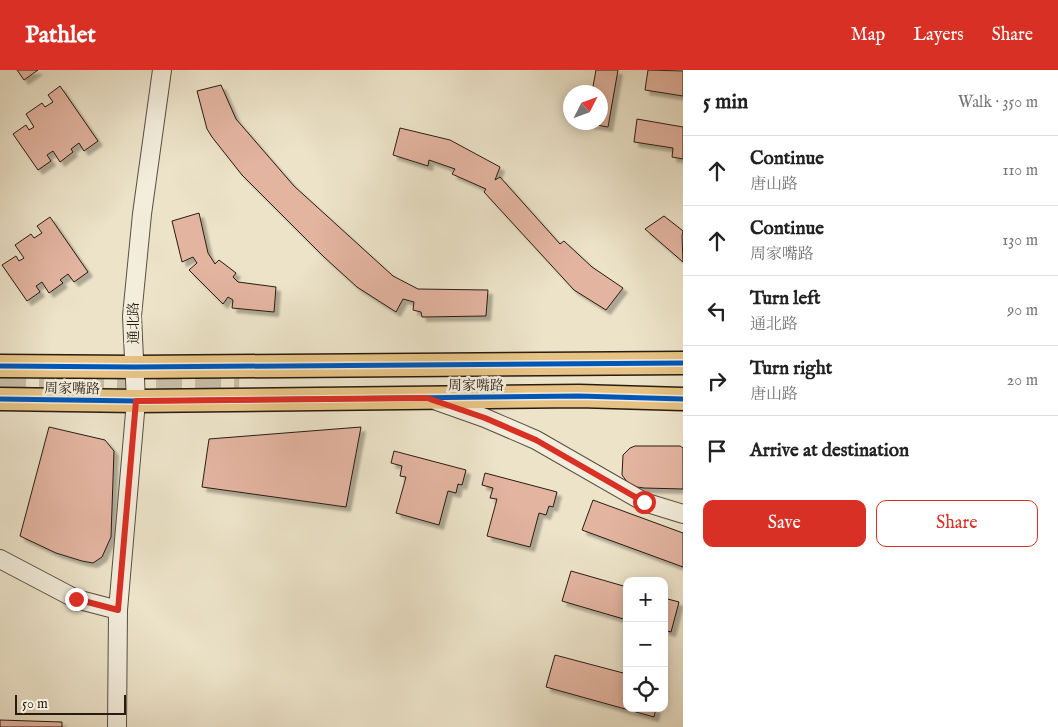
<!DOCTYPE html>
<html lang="en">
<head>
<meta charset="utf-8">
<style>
  body { margin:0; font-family:"IM FELL English","Noto Serif SC",serif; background:#f6f6f6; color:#222 }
  .controls { position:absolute; right:15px; bottom:15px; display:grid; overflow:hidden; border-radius:10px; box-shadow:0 2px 12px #0003 }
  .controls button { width:45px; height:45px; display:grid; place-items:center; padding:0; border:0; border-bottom:1px solid #e0e0e0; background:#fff; color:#222; font:25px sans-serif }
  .compass { position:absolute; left:563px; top:15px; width:45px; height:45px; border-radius:50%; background:#fff; box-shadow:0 2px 12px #0003; rotate:48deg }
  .scale { position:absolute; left:15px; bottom:12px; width:111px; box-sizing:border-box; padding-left:5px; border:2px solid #281c12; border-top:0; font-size:14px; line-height:18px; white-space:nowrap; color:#281c12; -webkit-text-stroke:4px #f3eddc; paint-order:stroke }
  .stop { position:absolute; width:15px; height:15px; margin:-11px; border:4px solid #d93025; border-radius:50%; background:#fff }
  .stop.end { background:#d93025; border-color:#fff; box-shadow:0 1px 5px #0008 }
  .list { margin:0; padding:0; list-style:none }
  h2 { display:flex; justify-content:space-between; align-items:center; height:65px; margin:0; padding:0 20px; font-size:21px }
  h2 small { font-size:16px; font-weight:400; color:#767676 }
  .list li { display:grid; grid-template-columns:32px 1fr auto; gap:15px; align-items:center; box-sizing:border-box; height:70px; padding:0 20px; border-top:1px solid #e0e0e0 }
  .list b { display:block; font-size:19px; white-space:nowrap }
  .list p { margin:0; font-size:16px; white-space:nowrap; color:#767676 }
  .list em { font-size:16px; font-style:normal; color:#767676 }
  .actions { display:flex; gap:10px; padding:15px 20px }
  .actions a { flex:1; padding:11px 0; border:1px solid #d93025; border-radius:10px; text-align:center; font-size:18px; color:#d93025 }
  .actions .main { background:#d93025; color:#fff }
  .icon { flex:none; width:28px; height:28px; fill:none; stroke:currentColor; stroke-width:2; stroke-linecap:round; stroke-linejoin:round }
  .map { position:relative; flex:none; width:683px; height:657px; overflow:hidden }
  header { display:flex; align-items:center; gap:30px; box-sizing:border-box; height:70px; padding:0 25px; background:#d93025; color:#fff }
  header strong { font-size:24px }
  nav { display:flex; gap:28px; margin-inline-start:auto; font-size:18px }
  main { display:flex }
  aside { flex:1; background:#fff }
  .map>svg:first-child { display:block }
  .building { fill:#e3b4a0; stroke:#281c12; filter:url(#shadow) }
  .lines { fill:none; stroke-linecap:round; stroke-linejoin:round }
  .highway-tunnel { stroke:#c5bba4; stroke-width:26; stroke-dasharray:26 13; stroke-linecap:butt }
  .minor-casing { stroke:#594e40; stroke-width:20 }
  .major-casing { stroke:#281c12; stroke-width:25 }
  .minor { stroke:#f3eddc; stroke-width:18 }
  .major { stroke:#e6c284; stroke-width:22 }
  .cycleway-casing { stroke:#f3eddc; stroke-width:8 }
  .cycleway { stroke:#0057b8; stroke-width:5 }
  .route { stroke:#d93025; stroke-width:6 }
  .labels { text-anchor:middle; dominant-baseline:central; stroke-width:5; stroke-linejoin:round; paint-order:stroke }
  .street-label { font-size:14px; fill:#281c12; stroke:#f3eddc }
</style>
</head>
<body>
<header>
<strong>Pathlet</strong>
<nav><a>Map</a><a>Layers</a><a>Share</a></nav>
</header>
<main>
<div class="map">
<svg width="683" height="657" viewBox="0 0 683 657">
  <defs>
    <filter id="shadow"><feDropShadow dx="4.5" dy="4.5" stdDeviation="1" flood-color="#0004"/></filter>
  </defs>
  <rect width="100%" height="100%" fill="#ece3c9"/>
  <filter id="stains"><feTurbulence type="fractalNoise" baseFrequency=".004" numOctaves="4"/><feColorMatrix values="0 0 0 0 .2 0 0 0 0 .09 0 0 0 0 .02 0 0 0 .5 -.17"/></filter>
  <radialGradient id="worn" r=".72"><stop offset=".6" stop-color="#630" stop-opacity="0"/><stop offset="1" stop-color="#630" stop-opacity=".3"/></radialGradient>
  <!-- building -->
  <path class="building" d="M 17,0 L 38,0 L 24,10 Z
    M 596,0 L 618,0 L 608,57 L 579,52 L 600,52 L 600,22 L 592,22 Z
    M 648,0 L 683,1 L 683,26 L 645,20 Z
    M 221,15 L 236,49 L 294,116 L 393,206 L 418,219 L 488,220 L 486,246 L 422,247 L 421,242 L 413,240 L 414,232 L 403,229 L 396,242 L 357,217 L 324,187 L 242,105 L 212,67 L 207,59 L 197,21 Z
    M 60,16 L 98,71 L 84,81 L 79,73 L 71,79 L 73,82 L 60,92 L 53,81 L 47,85 L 51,91 L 38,100 L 13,64 L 26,55 L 29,60 L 34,57 L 26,44 L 42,33 L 45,37 L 53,32 L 48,25 Z
    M 637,49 L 683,57 L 683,89 L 672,87 L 673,78 L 634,72 Z
    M 400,58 L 450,70 L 500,97 L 495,110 L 500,107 L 560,174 L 564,171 L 592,197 L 623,218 L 606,240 L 574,220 L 484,122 L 486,119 L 452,104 L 455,99 L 429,90 L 428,96 L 393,85 Z
    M 199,143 L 208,183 L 215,194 L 219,190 L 236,203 L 233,207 L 238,212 L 276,217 L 274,242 L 232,238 L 233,230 L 228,227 L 223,234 L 189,200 L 197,193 L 193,187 L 182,192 L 172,151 Z
    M 664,146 L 683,161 L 682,166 L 683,192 L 645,159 Z
    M 50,147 L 88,202 L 74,212 L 68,204 L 60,210 L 63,213 L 49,223 L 42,212 L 36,216 L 40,222 L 27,231 L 2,195 L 16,186 L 19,191 L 24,188 L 15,175 L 31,164 L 34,168 L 42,163 L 37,156 Z
    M 49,357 L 105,370 L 114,381 L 111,467 L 102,487 L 93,493 L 82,491 L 56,483 L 20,466 Z
    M 361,357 L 346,437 L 202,417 L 209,369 Z
    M 635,376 L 680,376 L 683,378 L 683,419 L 644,418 L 637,417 L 628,413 L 622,405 L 623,385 L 630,378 Z
    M 394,381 L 466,400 L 462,415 L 458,414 L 456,423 L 448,421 L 439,455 L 396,443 L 406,407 L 400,406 L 402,396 L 391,393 Z
    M 485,403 L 557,422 L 553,437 L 549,436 L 546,445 L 539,443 L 530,477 L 487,466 L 497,429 L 490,428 L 493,418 L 482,415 Z
    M 593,430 L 683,463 L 683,497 L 582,460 Z
    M 571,501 L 627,517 L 627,550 L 562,531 Z
    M 664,528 L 679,532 L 671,562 L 664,560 Z
    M 555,585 L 627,604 L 627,638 L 656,638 L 654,647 L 546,617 Z
    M 0,650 L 62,652 L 62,657 L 0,657 Z"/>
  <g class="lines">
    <!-- highway-tunnel -->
    <path class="highway-tunnel" d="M 0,314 L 239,320"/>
    <!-- minor casing -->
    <g class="minor-casing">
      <path id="minor" d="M 437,331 L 485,348 L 536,370 L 644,432 L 683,444
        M 0,489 L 76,529 L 118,540
        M 117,657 L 118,540 L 136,331 L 132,246 L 142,144 L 162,0"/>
    </g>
    <!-- major casing -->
    <g class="major-casing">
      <path id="major" d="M 0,296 L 135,297 L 683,293
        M 0,329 L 136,331 L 579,326 L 683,329"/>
    </g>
    <!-- minor -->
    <use href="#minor" class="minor"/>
    <!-- major -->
    <use href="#major" class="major"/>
    <!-- cycleway casing -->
    <g class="cycleway-casing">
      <path id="cycleway" d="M 0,296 L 135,297 L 683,293
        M 0,329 L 136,331 L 579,326 L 683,329"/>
    </g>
    <!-- cycleway -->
    <use href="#cycleway" class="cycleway"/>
  </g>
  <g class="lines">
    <!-- route -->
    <path class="route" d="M 76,529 L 118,540 L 136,331 L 427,328 L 485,348 L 536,370 L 644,432"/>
  </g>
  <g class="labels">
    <!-- street labels -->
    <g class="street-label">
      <text transform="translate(134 253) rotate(-90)">通北路</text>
      <text x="476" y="316">周家嘴路</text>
      <text transform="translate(72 319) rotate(1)">周家嘴路</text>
    </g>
  </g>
  <rect width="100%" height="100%" filter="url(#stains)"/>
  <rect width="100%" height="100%" fill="url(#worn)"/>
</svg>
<div class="controls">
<button>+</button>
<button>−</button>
<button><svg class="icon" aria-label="locate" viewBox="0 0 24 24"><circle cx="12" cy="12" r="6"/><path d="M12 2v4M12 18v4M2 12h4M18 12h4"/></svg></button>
</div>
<svg class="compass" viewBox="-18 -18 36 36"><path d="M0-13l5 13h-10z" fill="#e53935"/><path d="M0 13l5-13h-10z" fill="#767676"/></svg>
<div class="scale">50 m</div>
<div class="stop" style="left:644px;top:432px"></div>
<div class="stop end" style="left:76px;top:529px"></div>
</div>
<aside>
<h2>5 min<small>Walk · 350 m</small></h2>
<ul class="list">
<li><svg class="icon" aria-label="ahead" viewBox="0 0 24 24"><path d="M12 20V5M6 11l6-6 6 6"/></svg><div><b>Continue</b><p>唐山路</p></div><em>110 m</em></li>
<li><svg class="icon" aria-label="ahead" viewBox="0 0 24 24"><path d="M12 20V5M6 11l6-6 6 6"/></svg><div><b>Continue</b><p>周家嘴路</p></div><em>130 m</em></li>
<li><svg class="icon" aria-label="left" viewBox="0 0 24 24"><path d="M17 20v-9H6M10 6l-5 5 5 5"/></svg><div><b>Turn left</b><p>通北路</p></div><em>90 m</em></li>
<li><svg class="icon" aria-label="right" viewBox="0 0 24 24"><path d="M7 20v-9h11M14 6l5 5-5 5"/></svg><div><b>Turn right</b><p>唐山路</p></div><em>20 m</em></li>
<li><svg class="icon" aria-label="arrive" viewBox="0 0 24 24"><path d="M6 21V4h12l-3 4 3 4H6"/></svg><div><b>Arrive at destination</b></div></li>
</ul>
<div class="actions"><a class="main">Save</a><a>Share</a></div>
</aside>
</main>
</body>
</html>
